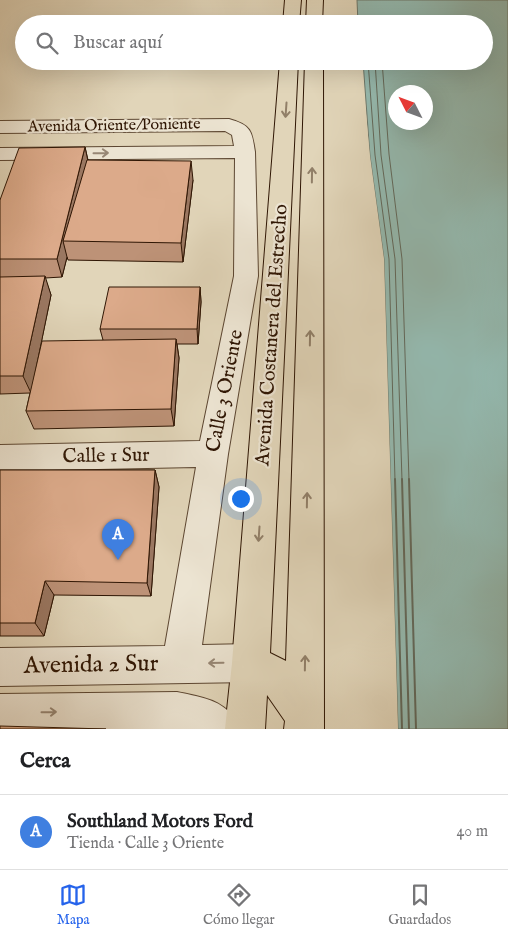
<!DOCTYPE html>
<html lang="es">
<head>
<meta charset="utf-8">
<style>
  body { margin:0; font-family:"IM FELL English",serif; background:#f6f6f6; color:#202124 }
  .compass { position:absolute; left:388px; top:85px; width:45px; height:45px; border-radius:50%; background:#fff; box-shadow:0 5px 20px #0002; rotate:312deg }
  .you { position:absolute; left:240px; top:498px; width:18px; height:18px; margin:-12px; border:4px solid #fff; border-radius:50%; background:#1a73e8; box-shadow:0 0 0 8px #1a73e833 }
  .badge { display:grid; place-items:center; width:32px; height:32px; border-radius:50%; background:#2563eb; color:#fff; font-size:16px; font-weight:700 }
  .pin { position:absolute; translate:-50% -41px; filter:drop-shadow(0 1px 2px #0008) }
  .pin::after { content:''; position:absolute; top:26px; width:18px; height:15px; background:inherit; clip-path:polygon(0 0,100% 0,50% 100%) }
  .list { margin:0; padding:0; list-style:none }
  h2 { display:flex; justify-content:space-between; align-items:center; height:65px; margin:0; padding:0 20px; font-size:21px }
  h2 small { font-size:16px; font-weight:400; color:#757577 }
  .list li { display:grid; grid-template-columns:32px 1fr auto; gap:15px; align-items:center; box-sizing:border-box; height:75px; padding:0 20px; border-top:1px solid #e0e0e0 }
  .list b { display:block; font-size:19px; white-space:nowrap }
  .list p { margin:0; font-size:16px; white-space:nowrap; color:#757577 }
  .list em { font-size:16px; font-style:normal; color:#757577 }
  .icon { flex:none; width:28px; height:28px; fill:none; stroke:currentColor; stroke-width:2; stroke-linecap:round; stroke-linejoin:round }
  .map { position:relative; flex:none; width:508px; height:729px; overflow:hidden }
  .search { position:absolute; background:#fff; box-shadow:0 5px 20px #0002; left:15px; right:15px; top:15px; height:55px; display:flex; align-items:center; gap:12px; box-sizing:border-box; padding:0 18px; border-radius:28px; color:#757577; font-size:19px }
  .sheet { height:140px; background:#fff }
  nav { display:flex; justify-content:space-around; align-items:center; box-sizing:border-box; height:70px; border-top:1px solid #e0e0e0; background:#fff; font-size:14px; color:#757577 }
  nav a { display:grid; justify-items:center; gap:2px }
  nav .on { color:#2563eb }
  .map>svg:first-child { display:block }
  .water { fill:#94b9af; stroke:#6c786b; fill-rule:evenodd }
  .pier { fill:#e1d5b9 }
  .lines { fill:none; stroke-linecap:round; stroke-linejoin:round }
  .shore-far1 { stroke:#62685a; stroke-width:1 }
  .shore { stroke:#62685a; stroke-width:2 }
  .minor-casing { stroke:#5c4631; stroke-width:2 }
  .major-casing { stroke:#2f1604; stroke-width:2 }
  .minor { fill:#ece4d2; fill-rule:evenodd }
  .major { fill:#e1d5b9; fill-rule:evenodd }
  .wall { fill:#bd9277; stroke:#2f1604 }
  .shaded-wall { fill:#9a7761; stroke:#2f1604 }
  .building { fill:#dcaa8a; stroke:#2f1604 }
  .oneway { stroke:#917f68 }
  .oneway2 { stroke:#978775 }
  .labels { text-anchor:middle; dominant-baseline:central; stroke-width:4.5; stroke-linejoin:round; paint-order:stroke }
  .far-street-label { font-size:16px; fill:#2f1604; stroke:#ece4d2 }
  .street-label { font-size:20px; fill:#2f1604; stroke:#ece4d2 }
  .near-street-label { font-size:24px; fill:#2f1604; stroke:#ece4d2 }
</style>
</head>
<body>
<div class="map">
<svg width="508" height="729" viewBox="0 0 508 729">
  <rect width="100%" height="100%" fill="#e1d5b9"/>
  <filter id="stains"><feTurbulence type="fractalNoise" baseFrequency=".004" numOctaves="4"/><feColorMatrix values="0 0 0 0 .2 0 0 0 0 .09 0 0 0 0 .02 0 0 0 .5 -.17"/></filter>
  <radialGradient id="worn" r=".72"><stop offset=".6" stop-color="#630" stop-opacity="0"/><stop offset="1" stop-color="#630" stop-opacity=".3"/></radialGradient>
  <!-- water -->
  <path class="water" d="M 357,0 L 508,0 L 508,729 L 398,729 L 384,259 L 370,156 L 363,61 L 484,61 L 484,24 L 358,24 ZM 396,92 L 426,92 L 426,122 L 396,122 Z"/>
  <!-- pier -->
  <path class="pier" d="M 361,61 L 370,156 L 384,259 L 398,729 L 395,729 L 381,260 L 368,156 Z"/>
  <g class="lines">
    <!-- shore-far1 -->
    <path class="shore-far1" d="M 368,61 L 375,155 L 389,259 L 395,480
      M 375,61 L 381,155 L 395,259 L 402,480
      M 382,61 L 389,154 L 402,259 L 409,480"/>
    <!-- shore -->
    <path class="shore" d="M 395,479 L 402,729
      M 402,479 L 409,729
      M 409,479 L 416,729"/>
    <!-- minor casing -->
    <g class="minor-casing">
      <path id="minor" d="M 229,119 C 251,125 252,131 255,152 L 258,276 L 228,454 L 202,645 L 251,644 L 264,650 L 270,663 L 264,676 L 251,682 L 0,686 L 0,648 L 165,646 L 196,467 L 0,471 L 0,445 L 200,441 L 234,276 L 235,158 L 0,160 L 0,148 L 234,146 L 232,135 L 225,131 L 0,133 L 0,121 Z
        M 177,692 C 205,698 228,700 240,729 L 0,729 L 0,694 Z"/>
    </g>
    <!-- major casing -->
    <g class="major-casing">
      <path id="major" d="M 285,0 L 301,0 L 299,24 L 283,24 Z
        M 307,0 L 323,0 L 322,24 L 306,24 Z
        M 280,61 L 298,61 L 270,653 L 286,661 L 305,61 L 323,61 L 324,729 L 284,729 L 285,721 L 267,695 L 265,729 L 225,729 L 232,663 Z"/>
    </g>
    <!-- minor -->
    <use href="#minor" class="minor"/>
    <!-- major -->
    <use href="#major" class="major"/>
  </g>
  <!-- wall -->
  <path class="wall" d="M 85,147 L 88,160 L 193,180 L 183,262 L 68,260 L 67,257 L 62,277 L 45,278 L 51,295 L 32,387 L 103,340 L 100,329 L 200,287 L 201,302 L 198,344 L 177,344 L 179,358 L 174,426 L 34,429 L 26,411 L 30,393 L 0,394 L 0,200 Z
    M 0,470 L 155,470 L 159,487 L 151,596 L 54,595 L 44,636 L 0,636 Z"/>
  <!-- shaded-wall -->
  <path class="shaded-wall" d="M 85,147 L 89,166 L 63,241 L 67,257 L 62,277 L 57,259 Z
    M 191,161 L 193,180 L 183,262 L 181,243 Z
    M 45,276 L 51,295 L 31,393 L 23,376 Z
    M 200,287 L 201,302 L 198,344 L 197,329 Z
    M 176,339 L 179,358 L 174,426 L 171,409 Z
    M 155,470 L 159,487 L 151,596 L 147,583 Z
    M 45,581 L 54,595 L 44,636 L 35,623 Z"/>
  <!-- building -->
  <path class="building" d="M 85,147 L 57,259 L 0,259 L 0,200 L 19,148 Z
    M 87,160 L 191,161 L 181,243 L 63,241 Z
    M 45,276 L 23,376 L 0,376 L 0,277 Z
    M 109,287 L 200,287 L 197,329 L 100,329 Z
    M 176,339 L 171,409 L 26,411 L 42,341 Z
    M 0,470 L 155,470 L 147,583 L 45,581 L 35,623 L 0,623 Z
    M 0,726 L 106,729 L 0,729 Z"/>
  <!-- one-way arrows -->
  <defs><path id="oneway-shaft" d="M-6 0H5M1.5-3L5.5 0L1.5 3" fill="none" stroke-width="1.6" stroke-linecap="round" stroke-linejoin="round" transform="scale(1.25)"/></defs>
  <g class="oneway">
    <use href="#oneway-shaft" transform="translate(286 110) rotate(94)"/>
    <use href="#oneway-shaft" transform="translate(312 175) rotate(-89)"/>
    <use href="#oneway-shaft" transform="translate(310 338) rotate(-89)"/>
    <use href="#oneway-shaft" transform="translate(307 500) rotate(-89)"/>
    <use href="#oneway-shaft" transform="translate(259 534) rotate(94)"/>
    <use href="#oneway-shaft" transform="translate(305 663) rotate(-89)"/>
  </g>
  <g class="oneway2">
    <use href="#oneway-shaft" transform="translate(101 153) rotate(-1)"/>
    <use href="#oneway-shaft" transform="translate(216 663) rotate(179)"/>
    <use href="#oneway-shaft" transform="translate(49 712) rotate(-1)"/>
  </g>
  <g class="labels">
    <!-- far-street labels -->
    <g class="far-street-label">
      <text transform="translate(114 126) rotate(-1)">Avenida Oriente/Poniente</text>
    </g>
    <!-- street labels -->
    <g class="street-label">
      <text transform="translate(272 335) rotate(-86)">Avenida Costanera del Estrecho</text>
      <text transform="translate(225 391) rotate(-79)">Calle 3 Oriente</text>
      <text transform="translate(106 456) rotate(-1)">Calle 1 Sur</text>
    </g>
    <!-- near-street labels -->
    <g class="near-street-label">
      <text transform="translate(91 665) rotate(-1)">Avenida 2 Sur</text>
    </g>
  </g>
  <rect width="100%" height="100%" filter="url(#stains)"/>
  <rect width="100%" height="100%" fill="url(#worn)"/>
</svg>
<svg class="compass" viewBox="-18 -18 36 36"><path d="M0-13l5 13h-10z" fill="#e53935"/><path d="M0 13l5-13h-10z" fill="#757577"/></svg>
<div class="you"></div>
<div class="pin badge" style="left:118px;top:560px;background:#3f7fe0">A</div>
<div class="search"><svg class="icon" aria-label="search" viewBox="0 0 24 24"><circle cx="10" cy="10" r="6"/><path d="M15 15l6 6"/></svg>Buscar aquí</div>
</div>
<section class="sheet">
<h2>Cerca<small></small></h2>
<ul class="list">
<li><span class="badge" style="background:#3f7fe0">A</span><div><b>Southland Motors Ford</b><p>Tienda · Calle 3 Oriente</p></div><em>40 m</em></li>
</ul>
</section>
<nav>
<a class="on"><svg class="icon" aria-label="map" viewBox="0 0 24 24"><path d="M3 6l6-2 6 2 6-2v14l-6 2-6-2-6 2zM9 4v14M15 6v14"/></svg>Mapa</a>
<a><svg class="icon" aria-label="directions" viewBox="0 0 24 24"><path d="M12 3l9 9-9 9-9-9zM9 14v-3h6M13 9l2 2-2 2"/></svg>Cómo llegar</a>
<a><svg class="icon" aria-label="saved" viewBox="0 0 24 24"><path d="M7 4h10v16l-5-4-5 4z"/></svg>Guardados</a>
</nav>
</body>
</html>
